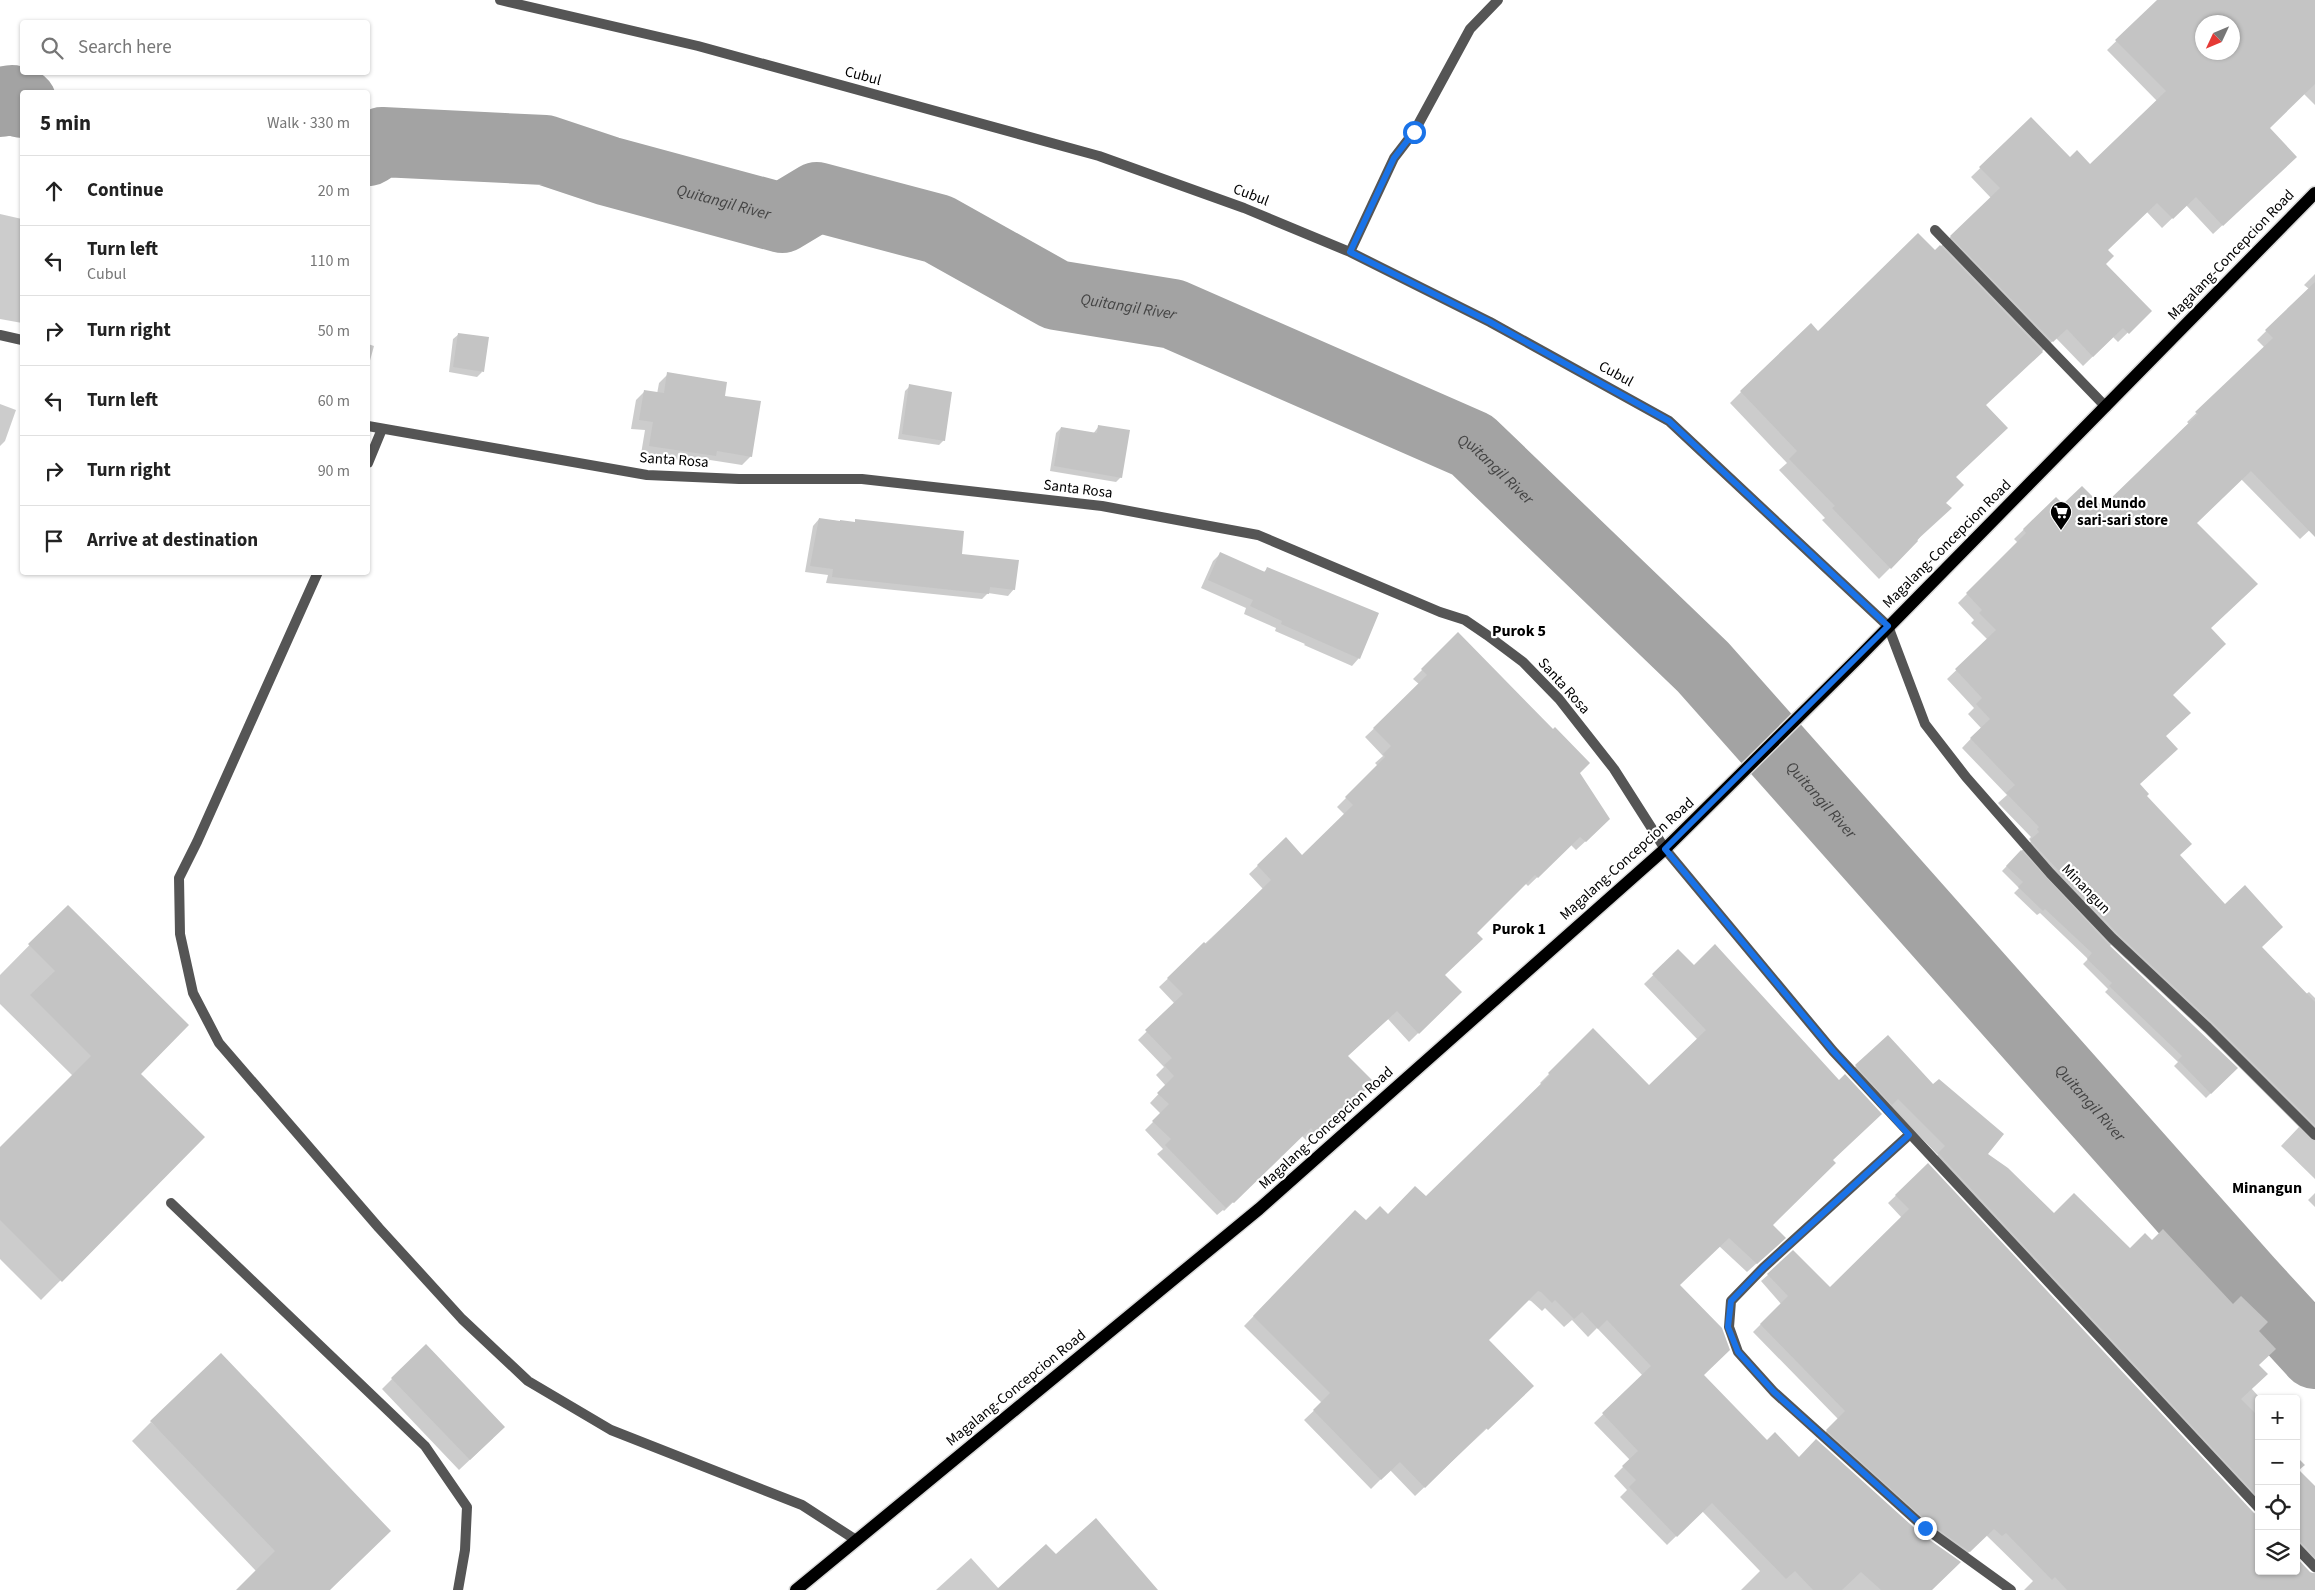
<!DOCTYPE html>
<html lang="en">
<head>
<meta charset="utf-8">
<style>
  body { margin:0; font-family:"Source Sans 3",sans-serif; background:#f6f6f6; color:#222 }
  .controls { position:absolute; right:15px; bottom:15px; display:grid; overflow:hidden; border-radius:5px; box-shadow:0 1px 4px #0004 }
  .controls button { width:45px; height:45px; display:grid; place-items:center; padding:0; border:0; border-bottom:1px solid #e0e0e0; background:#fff; color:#222; font:25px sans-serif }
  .compass { position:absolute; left:2195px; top:15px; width:45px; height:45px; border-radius:50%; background:#fff; box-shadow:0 1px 4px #0004; rotate:226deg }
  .stop { position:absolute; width:15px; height:15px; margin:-11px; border:4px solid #1a73e8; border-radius:50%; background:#fff }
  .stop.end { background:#1a73e8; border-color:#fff; box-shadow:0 1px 5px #0008 }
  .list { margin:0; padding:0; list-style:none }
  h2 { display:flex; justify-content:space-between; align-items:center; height:65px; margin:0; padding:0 20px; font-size:21px }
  h2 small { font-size:16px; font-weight:400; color:#767676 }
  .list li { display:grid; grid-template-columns:32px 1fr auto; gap:15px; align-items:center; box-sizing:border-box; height:70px; padding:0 20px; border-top:1px solid #e0e0e0 }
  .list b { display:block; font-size:19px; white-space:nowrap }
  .list p { margin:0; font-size:16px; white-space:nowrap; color:#767676 }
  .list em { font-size:16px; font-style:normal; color:#767676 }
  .icon { flex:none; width:28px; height:28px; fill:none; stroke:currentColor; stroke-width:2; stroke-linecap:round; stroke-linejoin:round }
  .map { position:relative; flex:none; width:2315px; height:1590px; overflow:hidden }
  .search { position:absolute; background:#fff; box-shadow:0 1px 4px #0004; left:20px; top:20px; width:350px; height:55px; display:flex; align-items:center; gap:12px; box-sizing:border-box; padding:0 18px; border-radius:5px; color:#767676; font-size:19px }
  .panel { position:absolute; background:#fff; box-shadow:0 1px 4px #0004; left:20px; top:90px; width:350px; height:485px; border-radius:5px }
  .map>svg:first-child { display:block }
  .shadow { fill:#0003; fill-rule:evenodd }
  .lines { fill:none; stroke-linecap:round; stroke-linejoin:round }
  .river { stroke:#a3a3a3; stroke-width:70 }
  .building { fill:#c4c4c4; fill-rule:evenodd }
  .primary-casing { stroke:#dbdbdb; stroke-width:15 }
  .lane { stroke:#555; stroke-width:10 }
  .street { stroke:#555; stroke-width:10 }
  .primary { stroke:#000; stroke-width:12 }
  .route { stroke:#1a73e8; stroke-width:6 }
  .labels { text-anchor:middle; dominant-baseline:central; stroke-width:4.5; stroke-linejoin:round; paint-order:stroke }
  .street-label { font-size:15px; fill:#000; stroke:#fff }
  .poi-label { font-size:15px; font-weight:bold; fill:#000; stroke:#fff; text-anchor:start }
  .water-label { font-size:16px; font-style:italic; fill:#444; stroke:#fff }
  .neighbourhood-label { font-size:16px; font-weight:bold; fill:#000; stroke:#fff }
</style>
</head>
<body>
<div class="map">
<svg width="2315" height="1590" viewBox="0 0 2315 1590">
  <rect width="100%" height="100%" fill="#fff"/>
  <!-- shadow -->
  <path class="shadow" d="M 2159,0 L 2315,0 L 2315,105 L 2304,94 L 2268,128 L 2286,166 L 2213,234 L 2186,205 L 2162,228 L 2146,211 L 2107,250 L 2105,264 L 2150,311 L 2118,342 L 2113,337 L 2083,366 L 2056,338 L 1985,405 L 1945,503 L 1917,541 L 1879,579 L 1822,520 L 1825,518 L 1779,470 L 1787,463 L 1730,403 L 1741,392 L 1818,332 L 1940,247 L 1991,198 L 1971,177 L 2031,119 L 2070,159 L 2090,166 L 2157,101 L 2107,50 ZM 2202,22 L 2232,22 L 2232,52 L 2202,52 Z
    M 0,214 L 22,219 L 22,323 L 0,319 Z
    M 2315,274 L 2315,525 L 2300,539 L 2241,479 L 2195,523 L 2210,629 L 2172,695 L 2164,736 L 2138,784 L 2179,856 L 2260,947 L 2306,994 L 2309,992 L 2315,998 L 2315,1179 L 2281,1146 L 2299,1127 L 2204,1032 L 2111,945 L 2109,947 L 2236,1068 L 2206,1098 L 2174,1066 L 2178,1062 L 2105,992 L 2108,989 L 2083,964 L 2088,959 L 2040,913 L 2037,915 L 2014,893 L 2019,888 L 2002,871 L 2031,841 L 2029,839 L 2031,837 L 1998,803 L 2007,795 L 1962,748 L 1981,728 L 1968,714 L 1974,708 L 1947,679 L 1988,640 L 1971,623 L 1974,620 L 1958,603 L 2018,543 L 2014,539 L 2056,498 L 2063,506 L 2102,508 L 2189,424 L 2187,422 L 2265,348 L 2257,340 L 2309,289 L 2304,285 Z
    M 459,334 L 482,372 L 477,377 L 449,372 L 453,339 Z
    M 368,344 L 374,346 L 368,368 Z
    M 668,374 L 751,456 L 742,465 L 710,460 L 706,464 L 641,454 L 645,430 L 631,429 L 636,400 L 644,392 L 657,394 L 659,383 Z
    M 910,386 L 944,440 L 939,445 L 898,439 L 905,391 Z
    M 0,404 L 16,410 L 5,441 L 0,446 Z
    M 1099,426 L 1121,477 L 1116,482 L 1050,471 L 1056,433 L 1061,428 L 1093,434 Z
    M 819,519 L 854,523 L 856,521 L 960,555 L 1014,589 L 1008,596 L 988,593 L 982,599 L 826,583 L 828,575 L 805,572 L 813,526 Z
    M 1220,554 L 1263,573 L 1267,569 L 1359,658 L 1352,666 L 1304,645 L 1305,644 L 1275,631 L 1276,628 L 1244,614 L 1246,608 L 1201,588 L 1213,561 Z
    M 1458,634 L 1578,773 L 1600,828 L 1576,850 L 1571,845 L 1528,886 L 1525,883 L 1475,933 L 1443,975 L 1460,992 L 1409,1042 L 1388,1019 L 1347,1056 L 1364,1090 L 1308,1142 L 1302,1136 L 1224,1211 L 1223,1210 L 1217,1215 L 1157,1154 L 1163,1149 L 1145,1130 L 1161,1114 L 1150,1103 L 1166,1086 L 1156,1075 L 1164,1067 L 1138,1040 L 1175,1004 L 1159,987 L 1263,889 L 1249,874 L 1286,839 L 1302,856 L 1345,815 L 1337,807 L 1378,766 L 1375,763 L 1383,756 L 1365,737 L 1420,685 L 1413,679 Z
    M 68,906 L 140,1074 L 203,1137 L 41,1300 L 0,1259 L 0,1149 L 73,1076 L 0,1004 L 0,975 Z
    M 1678,951 L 1832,1161 L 1771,1225 L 1775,1247 L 1747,1272 L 1719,1246 L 1678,1285 L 1702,1375 L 1767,1441 L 1931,1590 L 1741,1590 L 1760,1571 L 1702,1511 L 1667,1545 L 1620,1497 L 1627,1490 L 1614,1476 L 1630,1460 L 1594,1423 L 1643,1376 L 1597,1328 L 1588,1337 L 1572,1320 L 1564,1327 L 1545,1308 L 1542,1311 L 1531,1301 L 1528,1300 L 1488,1340 L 1532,1386 L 1415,1496 L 1390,1470 L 1371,1489 L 1304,1420 L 1322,1403 L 1244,1326 L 1355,1212 L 1366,1222 L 1388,1215 L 1426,1198 L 1542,1085 L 1540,1083 L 1593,1030 L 1649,1087 L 1698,1040 L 1644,984 Z
    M 1856,1066 L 1986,1154 L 2054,1214 L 2130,1250 L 2257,1332 L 2257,1366 L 2251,1388 L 2261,1399 L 2259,1399 L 2259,1515 L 1931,1162 L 1938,1155 L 1890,1106 L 1849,1073 Z
    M 1928,1165 L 2259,1571 L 2314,1573 L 2296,1554 L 2296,1457 L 2298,1470 L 2315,1488 L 2315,1590 L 2024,1590 L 2033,1581 L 1986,1535 L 1962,1559 L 1820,1438 L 1838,1419 L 1753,1332 L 1781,1304 L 1761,1281 L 1769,1274 L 1830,1289 L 1902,1218 L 1888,1203 Z
    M 2315,1193 L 2315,1207 L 2308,1200 Z
    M 426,1345 L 493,1438 L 459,1470 L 382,1389 Z
    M 151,1422 L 329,1590 L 237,1590 L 256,1571 L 132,1441 Z
    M 1055,1555 L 1157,1590 L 936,1590 L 971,1558 L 999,1589 Z"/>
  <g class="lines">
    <!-- river -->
    <g class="river">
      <path d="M 0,102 L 12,100 L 22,103"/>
      <path id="s1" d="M 368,151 L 382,142 L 545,150 L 608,171 L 782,218 L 817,197 L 938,229 L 1056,295 L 1173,314 L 1472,445 L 1703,667 L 2248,1281 L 2315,1354"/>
    </g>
  </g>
  <!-- building -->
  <path class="building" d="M 2157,0 L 2315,0 L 2315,84 L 2270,128 L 2297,157 L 2223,226 L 2196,197 L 2173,219 L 2157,203 L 2108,250 L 2114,256 L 2106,264 L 2152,311 L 2129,334 L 2123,328 L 2093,357 L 2067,329 L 2053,342 L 1950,236 L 2000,188 L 1979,167 L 2031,117 L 2070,157 L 2077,150 L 2090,164 L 2166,91 L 2115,40 ZM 2202,22 L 2232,22 L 2232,52 L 2202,52 Z
    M 1918,233 L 1935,250 L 1940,245 L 2043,352 L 1986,405 L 2008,428 L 1956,477 L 1964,485 L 1946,503 L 1952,508 L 1917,540 L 1918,541 L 1891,569 L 1832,508 L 1835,506 L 1789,459 L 1797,451 L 1740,391 L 1811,323 L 1818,331 Z
    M 2315,282 L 2315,537 L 2251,471 L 2197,523 L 2258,584 L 2211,628 L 2226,644 L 2173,695 L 2191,713 L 2166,736 L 2178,749 L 2140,784 L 2149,794 L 2147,796 L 2192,844 L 2180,855 L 2225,904 L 2245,885 L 2283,927 L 2262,947 L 2315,1002 L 2315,1125 L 2213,1023 L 2117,933 L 2030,840 L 2039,832 L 2037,829 L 2039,827 L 2006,793 L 2015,785 L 1970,738 L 1990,719 L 1976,704 L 1982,698 L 1955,669 L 1996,630 L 1979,613 L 1982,610 L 1966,593 L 2026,533 L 2023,529 L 2056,497 L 2063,504 L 2082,486 L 2102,506 L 2106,503 L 2198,414 L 2195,412 L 2273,338 L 2265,330 Z
    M 458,333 L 489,337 L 484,372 L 453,367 Z
    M 667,372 L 727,382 L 725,396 L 761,401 L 752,457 L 717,451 L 716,456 L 649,446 L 653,422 L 639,420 L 644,390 L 664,393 Z
    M 909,384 L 952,392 L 945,441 L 902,434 Z
    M 1098,425 L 1130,430 L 1122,478 L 1054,466 L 1061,427 L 1097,433 Z
    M 819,518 L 840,521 L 840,520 L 855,522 L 855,519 L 964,531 L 962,554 L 1019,560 L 1015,590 L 990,587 L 989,594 L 832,577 L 833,569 L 810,566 Z
    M 1220,552 L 1265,572 L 1267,567 L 1379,613 L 1360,659 L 1281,624 L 1282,621 L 1250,606 L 1253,600 L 1208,580 Z
    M 1458,632 L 1553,729 L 1555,727 L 1590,763 L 1580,773 L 1610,819 L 1586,842 L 1580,837 L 1538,878 L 1535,875 L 1477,933 L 1483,939 L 1445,975 L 1462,992 L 1419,1034 L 1397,1011 L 1348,1056 L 1374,1082 L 1317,1135 L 1311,1128 L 1234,1203 L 1232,1202 L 1226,1208 L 1165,1145 L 1171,1139 L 1152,1121 L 1169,1104 L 1157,1093 L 1174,1076 L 1164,1065 L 1172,1058 L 1145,1030 L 1183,994 L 1167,978 L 1204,942 L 1206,944 L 1271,880 L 1257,865 L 1286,837 L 1302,855 L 1353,805 L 1345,797 L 1385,757 L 1383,754 L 1391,746 L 1373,728 L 1427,675 L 1421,669 Z
    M 2021,850 L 2107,943 L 2238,1068 L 2211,1094 L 2178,1060 L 2182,1056 L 2109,986 L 2112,983 L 2087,959 L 2092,953 L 2045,909 L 2043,911 L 2018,887 L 2023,882 L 2006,866 Z
    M 68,905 L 189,1025 L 141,1074 L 205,1137 L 62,1282 L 0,1220 L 0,1147 L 91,1056 L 30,995 L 55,971 L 28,944 Z
    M 1715,944 L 1839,1080 L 1845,1074 L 1882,1114 L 1833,1160 L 1836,1163 L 1773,1225 L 1786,1238 L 1757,1264 L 1729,1238 L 1680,1285 L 1722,1328 L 1730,1350 L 1704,1375 L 1767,1440 L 1775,1432 L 1799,1457 L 1816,1439 L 1920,1533 L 1961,1562 L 1932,1590 L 1881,1590 L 1861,1572 L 1842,1590 L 1813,1590 L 1795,1571 L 1786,1579 L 1712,1503 L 1677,1537 L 1629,1487 L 1636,1480 L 1622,1466 L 1638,1451 L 1602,1413 L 1651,1366 L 1607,1320 L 1598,1329 L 1582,1312 L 1574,1319 L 1555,1300 L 1552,1303 L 1541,1292 L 1538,1291 L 1489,1340 L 1534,1386 L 1488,1430 L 1486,1428 L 1425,1488 L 1400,1462 L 1381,1480 L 1313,1410 L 1330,1393 L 1253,1316 L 1355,1210 L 1366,1220 L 1380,1206 L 1388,1214 L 1415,1186 L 1426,1196 L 1550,1075 L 1548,1073 L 1593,1028 L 1649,1085 L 1706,1030 L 1652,974 L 1678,949 L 1694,965 Z
    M 1888,1035 L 1933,1084 L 1939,1079 L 2004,1134 L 1988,1154 L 2008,1168 L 2054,1213 L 2074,1193 L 2130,1248 L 2145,1233 L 2152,1240 L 2163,1229 L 2233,1304 L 2241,1296 L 2268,1322 L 2259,1331 L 2276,1349 L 2259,1365 L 2268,1374 L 2241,1399 L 2259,1417 L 2259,1498 L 1938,1153 L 1945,1146 L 1898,1099 L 1892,1105 L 1855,1065 Z
    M 1928,1163 L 2254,1513 L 2259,1515 L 2259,1571 L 2296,1571 L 2296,1557 L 2310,1572 L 2315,1574 L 2315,1590 L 2067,1590 L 2055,1577 L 2052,1580 L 2006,1533 L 2002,1536 L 1994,1529 L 1970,1552 L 1929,1523 L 1826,1430 L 1845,1411 L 1760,1324 L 1788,1296 L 1767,1274 L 1793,1250 L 1830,1287 L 1909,1209 L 1895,1195 Z
    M 426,1344 L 505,1427 L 470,1460 L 391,1378 Z
    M 221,1353 L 391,1531 L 330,1590 L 236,1590 L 275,1551 L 150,1421 Z
    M 2296,1456 L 2305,1465 L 2299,1470 L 2315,1486 L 2315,1557 L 2301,1542 L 2296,1540 Z
    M 1096,1518 L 1158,1590 L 996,1590 L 1046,1544 L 1056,1554 Z"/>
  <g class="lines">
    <!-- primary casing -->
    <g class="primary-casing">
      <path id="primary" d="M 796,1590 L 1259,1209 L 1665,849 L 1859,657 L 2315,193"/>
    </g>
    <!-- lane -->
    <path class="lane" d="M 1935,230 L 2106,407
      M 368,463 L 382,429
      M 318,572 L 197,842 L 179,878 L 180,934 L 193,993 L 219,1043 L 379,1228 L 462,1319 L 528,1381 L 611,1430 L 802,1505 L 856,1540
      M 171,1203 L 425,1446 L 467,1507 L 465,1550 L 458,1590"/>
    <!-- street -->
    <path class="street" d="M 500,0 L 698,46 L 1099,156 L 1244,208 L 1350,252 L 1490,322 L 1669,421 L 1888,626 L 1925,724 L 1966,777 L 2050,873 L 2112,938 L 2208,1028 L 2315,1135
      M 1350,252 L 1394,158 L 1414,132 L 1470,29 L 1498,0
      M 0,335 L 22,340
      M 368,426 L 647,475 L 739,479 L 862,479 L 1102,506 L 1258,535 L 1440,612 L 1465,620 L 1487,635 L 1523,662 L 1559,699 L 1614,769 L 1665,849 L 1833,1051 L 2259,1508
      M 1909,1135 L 1763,1268 L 1731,1301 L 1729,1327 L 1738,1352 L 1774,1392 L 1925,1528 L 2011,1590
      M 2296,1547 L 2315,1567"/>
    <!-- primary -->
    <use href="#primary" class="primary"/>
  </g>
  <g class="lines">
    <!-- route -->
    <path class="route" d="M 1414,132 L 1394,158 L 1350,252 L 1490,322 L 1669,421 L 1888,626 L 1665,849 L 1833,1051 L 1909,1135 L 1763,1268 L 1731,1301 L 1728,1327 L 1738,1352 L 1774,1392 L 1925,1528"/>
  </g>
  <!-- icons -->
  <defs>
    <g id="supermarket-pin" transform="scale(1.125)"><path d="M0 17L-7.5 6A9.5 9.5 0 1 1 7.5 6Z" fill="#000" stroke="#fff"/><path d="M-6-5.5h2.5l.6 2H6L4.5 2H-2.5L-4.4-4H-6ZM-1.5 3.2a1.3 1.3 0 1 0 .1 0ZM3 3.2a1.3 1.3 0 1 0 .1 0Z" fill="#fff"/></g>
  </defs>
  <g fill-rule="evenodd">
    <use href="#supermarket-pin" x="2061" y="512"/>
  </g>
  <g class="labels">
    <!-- street labels -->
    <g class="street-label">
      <text transform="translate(863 76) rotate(15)">Cubul</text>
      <text transform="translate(1251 195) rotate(21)">Cubul</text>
      <text transform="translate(2231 255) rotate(-46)">Magalang-Concepcion Road</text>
      <text transform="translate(1616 374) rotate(29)">Cubul</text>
      <text transform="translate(674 460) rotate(4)">Santa Rosa</text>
      <text transform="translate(1078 489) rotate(7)">Santa Rosa</text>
      <text transform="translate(1947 544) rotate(-45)">Magalang-Concepcion Road</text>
      <text transform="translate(1564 686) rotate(48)">Santa Rosa</text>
      <text transform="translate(1627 859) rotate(-42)">Magalang-Concepcion Road</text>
      <text transform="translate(2086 889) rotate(46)">Minangun</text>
      <text transform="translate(1326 1128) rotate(-42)">Magalang-Concepcion Road</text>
      <text transform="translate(1016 1388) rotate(-39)">Magalang-Concepcion Road</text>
    </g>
    <!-- poi labels -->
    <g class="poi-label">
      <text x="2077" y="503">del Mundo<tspan x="2077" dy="17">sari-sari store</tspan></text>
    </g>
    <!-- water labels -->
    <g class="water-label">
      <text stroke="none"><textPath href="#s1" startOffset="366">Quitangil River</textPath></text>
      <text stroke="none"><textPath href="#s1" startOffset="801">Quitangil River</textPath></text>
      <text stroke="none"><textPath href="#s1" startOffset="1206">Quitangil River</textPath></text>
      <text stroke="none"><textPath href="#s1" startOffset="1671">Quitangil River</textPath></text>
      <text stroke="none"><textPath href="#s1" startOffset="2076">Quitangil River</textPath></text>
    </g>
    <!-- neighbourhood labels -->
    <g class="neighbourhood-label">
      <text x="1519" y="631">Purok 5</text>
      <text x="1519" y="929">Purok 1</text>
      <text x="2267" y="1188">Minangun</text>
    </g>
  </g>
</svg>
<div class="controls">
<button>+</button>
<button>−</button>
<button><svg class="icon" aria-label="locate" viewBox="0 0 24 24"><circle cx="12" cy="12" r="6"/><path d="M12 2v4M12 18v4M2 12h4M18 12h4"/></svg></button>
<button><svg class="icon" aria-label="layers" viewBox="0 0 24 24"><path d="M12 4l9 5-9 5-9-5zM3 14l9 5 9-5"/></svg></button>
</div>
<svg class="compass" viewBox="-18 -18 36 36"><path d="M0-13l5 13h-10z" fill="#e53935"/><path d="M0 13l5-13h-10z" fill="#767676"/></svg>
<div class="stop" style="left:1414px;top:132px"></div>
<div class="stop end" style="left:1925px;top:1528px"></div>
<div class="search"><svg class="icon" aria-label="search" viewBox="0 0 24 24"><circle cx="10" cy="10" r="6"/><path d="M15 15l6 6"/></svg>Search here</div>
<section class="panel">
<h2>5 min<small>Walk · 330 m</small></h2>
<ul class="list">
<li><svg class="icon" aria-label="ahead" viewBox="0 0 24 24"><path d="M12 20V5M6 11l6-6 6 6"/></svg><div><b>Continue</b></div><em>20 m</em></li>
<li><svg class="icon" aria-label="left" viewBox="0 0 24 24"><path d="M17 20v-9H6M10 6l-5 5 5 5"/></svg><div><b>Turn left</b><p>Cubul</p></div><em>110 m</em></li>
<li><svg class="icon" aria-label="right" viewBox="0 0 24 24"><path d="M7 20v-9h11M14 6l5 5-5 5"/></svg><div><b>Turn right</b></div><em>50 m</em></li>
<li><svg class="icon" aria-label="left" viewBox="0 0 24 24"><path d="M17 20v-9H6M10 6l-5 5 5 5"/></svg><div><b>Turn left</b></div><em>60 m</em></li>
<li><svg class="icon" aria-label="right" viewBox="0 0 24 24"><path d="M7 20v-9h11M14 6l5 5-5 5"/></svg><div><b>Turn right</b></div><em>90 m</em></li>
<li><svg class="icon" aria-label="arrive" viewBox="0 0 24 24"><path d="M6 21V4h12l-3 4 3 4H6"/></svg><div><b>Arrive at destination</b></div></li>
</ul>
</section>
</div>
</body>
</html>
